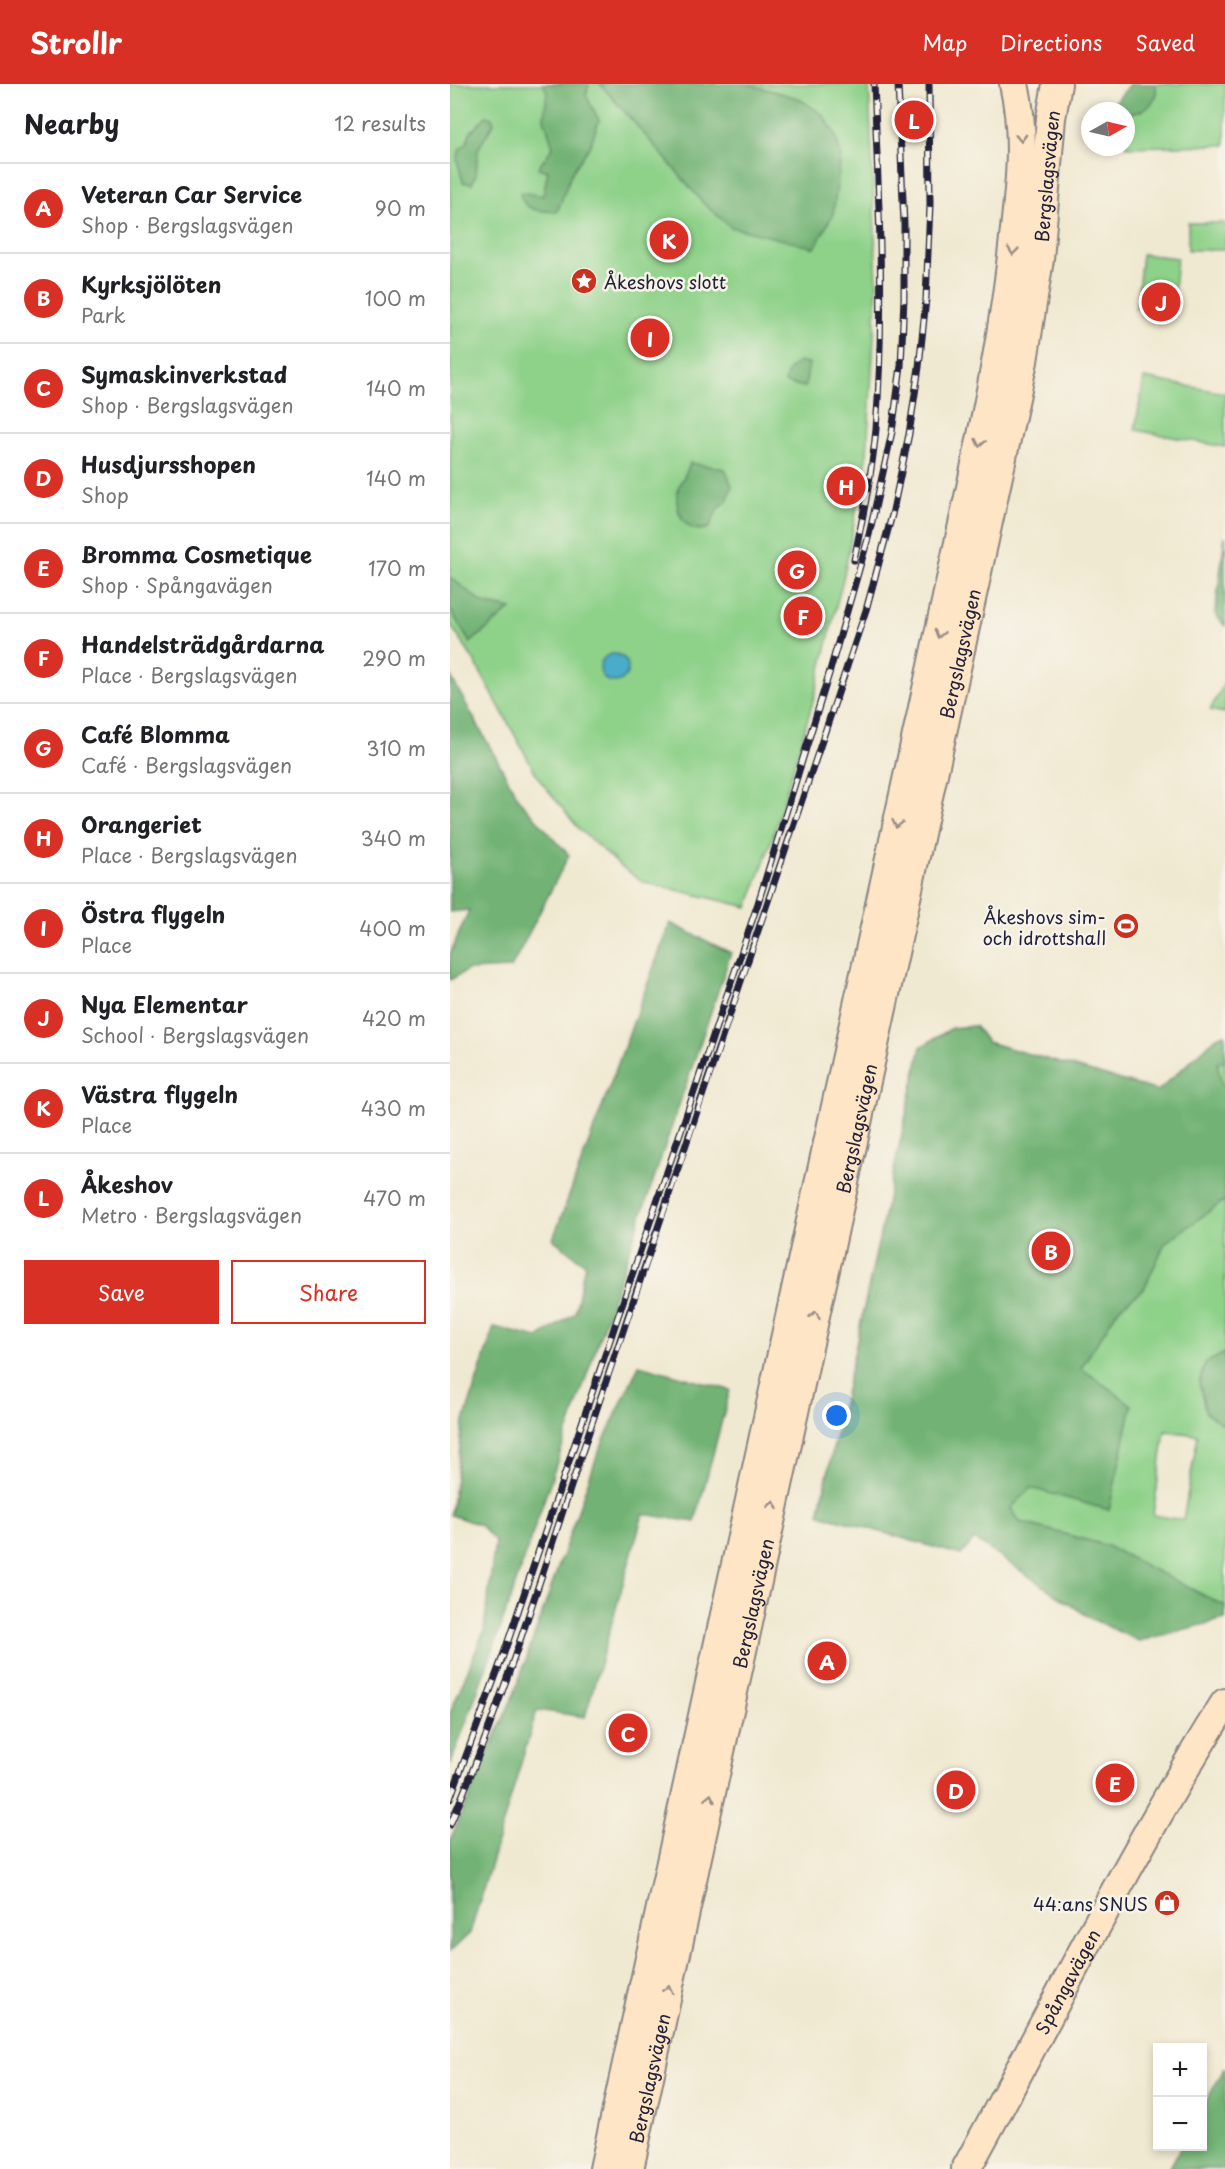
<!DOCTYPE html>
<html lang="en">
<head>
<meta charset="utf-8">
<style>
  body { margin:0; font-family:"Playpen Sans",sans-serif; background:#f2f2f2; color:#202124 }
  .controls { position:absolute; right:18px; bottom:18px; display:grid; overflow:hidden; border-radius:0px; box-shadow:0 3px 9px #0003 }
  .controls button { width:54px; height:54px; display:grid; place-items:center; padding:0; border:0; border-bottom:2px solid #e0e0e0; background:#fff; color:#202124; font:30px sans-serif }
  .compass { position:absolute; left:631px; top:18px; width:54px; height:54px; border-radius:50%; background:#fff; box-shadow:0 3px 9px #0003; rotate:82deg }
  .you { position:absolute; left:387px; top:1332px; width:21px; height:21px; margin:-15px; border:4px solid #fff; border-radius:50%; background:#1a73e8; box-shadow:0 0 0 9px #1a73e833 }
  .badge { display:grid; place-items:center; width:39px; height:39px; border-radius:50%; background:#d93025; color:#fff; font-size:20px; font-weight:700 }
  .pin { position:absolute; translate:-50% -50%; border:3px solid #fff; box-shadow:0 2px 6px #0006 }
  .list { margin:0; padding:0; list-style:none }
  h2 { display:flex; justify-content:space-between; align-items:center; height:78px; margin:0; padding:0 24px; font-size:26px }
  h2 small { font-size:20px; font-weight:400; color:#757577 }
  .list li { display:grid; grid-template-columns:39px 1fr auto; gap:18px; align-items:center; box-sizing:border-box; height:90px; padding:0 24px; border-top:2px solid #e0e0e0 }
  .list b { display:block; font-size:22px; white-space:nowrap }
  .list p { margin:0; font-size:20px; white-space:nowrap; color:#757577 }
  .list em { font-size:20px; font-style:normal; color:#757577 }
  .actions { display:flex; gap:12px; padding:18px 24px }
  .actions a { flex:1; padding:14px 0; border:2px solid #d93025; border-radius:0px; text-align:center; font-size:21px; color:#d93025 }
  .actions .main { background:#d93025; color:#fff }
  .map { position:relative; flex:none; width:775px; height:2085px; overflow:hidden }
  header { display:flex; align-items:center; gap:36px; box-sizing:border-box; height:84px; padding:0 30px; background:#d93025; color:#fff }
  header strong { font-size:28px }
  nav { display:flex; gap:33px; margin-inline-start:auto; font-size:21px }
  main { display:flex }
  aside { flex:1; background:#fff }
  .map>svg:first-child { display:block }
  .green { fill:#8ed189; stroke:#587a62; stroke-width:1.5; fill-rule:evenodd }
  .forest { fill:#72b375; stroke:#4a6a58; stroke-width:1.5 }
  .water { fill:#48acc8; stroke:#356782; stroke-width:1.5 }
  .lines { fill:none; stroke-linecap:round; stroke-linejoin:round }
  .secondary-casing { stroke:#898686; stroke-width:32 }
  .secondary { stroke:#fde5c5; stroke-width:28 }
  .rail-casing { stroke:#22223b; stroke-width:7 }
  .rail { stroke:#f7f3e8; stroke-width:4.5; stroke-dasharray:14; stroke-linecap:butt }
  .oneway { stroke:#9a8d87 }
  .labels { text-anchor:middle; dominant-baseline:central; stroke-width:5; stroke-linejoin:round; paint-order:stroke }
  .street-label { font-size:18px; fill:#22223b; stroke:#f7f3e8 }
  .poi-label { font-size:18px; fill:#22223b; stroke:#f7f3e8; text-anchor:end }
</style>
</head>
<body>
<header>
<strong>Strollr</strong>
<nav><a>Map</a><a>Directions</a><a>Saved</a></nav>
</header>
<main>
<aside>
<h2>Nearby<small>12 results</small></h2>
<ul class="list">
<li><span class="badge">A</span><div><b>Veteran Car Service</b><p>Shop · Bergslagsvägen</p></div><em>90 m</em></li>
<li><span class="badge">B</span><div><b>Kyrksjölöten</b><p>Park</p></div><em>100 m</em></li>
<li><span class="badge">C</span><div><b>Symaskinverkstad</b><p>Shop · Bergslagsvägen</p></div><em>140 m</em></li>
<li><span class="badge">D</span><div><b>Husdjursshopen</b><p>Shop</p></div><em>140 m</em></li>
<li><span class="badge">E</span><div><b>Bromma Cosmetique</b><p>Shop · Spångavägen</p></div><em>170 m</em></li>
<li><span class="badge">F</span><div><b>Handelsträdgårdarna</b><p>Place · Bergslagsvägen</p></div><em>290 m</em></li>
<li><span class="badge">G</span><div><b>Café Blomma</b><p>Café · Bergslagsvägen</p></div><em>310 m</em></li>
<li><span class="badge">H</span><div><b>Orangeriet</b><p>Place · Bergslagsvägen</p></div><em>340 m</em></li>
<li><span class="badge">I</span><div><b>Östra flygeln</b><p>Place</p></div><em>400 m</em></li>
<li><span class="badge">J</span><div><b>Nya Elementar</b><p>School · Bergslagsvägen</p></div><em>420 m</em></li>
<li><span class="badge">K</span><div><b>Västra flygeln</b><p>Place</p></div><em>430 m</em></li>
<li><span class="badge">L</span><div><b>Åkeshov</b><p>Metro · Bergslagsvägen</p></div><em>470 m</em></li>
</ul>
<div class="actions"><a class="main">Save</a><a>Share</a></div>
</aside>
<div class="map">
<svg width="775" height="2085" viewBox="0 0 775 2085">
  <rect width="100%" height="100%" fill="#f7f3e8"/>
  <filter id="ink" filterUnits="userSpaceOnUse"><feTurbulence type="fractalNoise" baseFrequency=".0167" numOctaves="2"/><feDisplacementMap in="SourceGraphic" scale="12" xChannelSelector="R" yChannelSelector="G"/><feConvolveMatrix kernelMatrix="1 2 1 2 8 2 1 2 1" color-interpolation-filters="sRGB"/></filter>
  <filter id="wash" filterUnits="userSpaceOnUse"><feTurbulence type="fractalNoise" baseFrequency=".008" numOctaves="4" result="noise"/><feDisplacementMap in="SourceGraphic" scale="24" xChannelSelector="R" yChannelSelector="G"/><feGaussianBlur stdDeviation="1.35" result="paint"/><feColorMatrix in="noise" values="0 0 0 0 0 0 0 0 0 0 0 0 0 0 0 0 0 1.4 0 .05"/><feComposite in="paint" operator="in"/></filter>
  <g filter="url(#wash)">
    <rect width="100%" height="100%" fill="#f0e9d1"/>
    <!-- green -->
    <path class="green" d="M 0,0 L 419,0 L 427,202 L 417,370 L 395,486 L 364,614 L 323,752 L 298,823 L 193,798 L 169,781 L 129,745 L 89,695 L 23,575 L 0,540 Z
      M 706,0 L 775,0 L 775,61 L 676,63 L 676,31 L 691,27 L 706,13 Z
      M 738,139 L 775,139 L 775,166 L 738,166 Z
      M 692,170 L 727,174 L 722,229 L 686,225 Z
      M 694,294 L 775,309 L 775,363 L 685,346 Z
      M 775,598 L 775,629 L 760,626 Z
      M 525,942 L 537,958 L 708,1007 L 767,953 L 775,950 L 775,1328 L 771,1339 L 775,1339 L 775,1535 L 689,1557 L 642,1535 L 524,1455 L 511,1471 L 369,1430 L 471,963 L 502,944 ZM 715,1347 L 748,1351 L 733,1436 L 703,1431 Z"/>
    <!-- forest -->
    <path class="forest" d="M 93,0 L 139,0 L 136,11 L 149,36 L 140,62 L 122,88 L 107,128 C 89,126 73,129 70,108 L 93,112 L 98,87 L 88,84 L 103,63 L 94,34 L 97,8 Z
      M 150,0 L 297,0 L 348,14 L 372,30 L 385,49 L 391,72 L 383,130 L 365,164 L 281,143 L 254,120 L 216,75 Z
      M 680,0 L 706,0 C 708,23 695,26 676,31 L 676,27 L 669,27 L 662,22 Z
      M 36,32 L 42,34 L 44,39 L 28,65 L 26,90 L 22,100 L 13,98 L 7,75 L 10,65 L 17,59 L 20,49 Z
      M 349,278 L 359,279 L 355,303 L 335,299 C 337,289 339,283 349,278 Z
      M 240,379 L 275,385 L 282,402 L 277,417 L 268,424 L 259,444 C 235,453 223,425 228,405 C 231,396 238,388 240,379 Z
      M 775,452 L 775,542 L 765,530 Z
      M 0,493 L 33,519 L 61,525 L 20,559 L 0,525 Z
      M 0,591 L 70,717 L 119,771 L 61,884 L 18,886 L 0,896 L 0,870 L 19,826 L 0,828 Z
      M 220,839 L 281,869 L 47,1554 L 0,1682 L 0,1629 L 34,1547 L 45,1457 L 30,1441 L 1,1431 L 13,1340 L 44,1243 L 88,1254 L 125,1229 L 135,1180 L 103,1155 Z
      M 525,942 L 537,958 L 708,1007 L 767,953 L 775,950 L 775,977 L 767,979 L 772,1002 L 775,1002 L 775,1116 L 715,1159 L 694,1205 L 669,1224 L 631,1284 L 682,1321 L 659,1426 L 581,1404 L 561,1424 L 570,1438 L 655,1461 L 775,1522 L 775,1535 L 689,1557 L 642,1535 L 524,1455 L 511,1471 L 369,1430 L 471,963 L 502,944 Z
      M 775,1269 L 775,1339 L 771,1339 L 756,1329 L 749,1299 L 755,1279 Z
      M 189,1281 L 280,1306 L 245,1438 L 193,1430 L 135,1633 L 87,1626 L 20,1849 L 0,1868 L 0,1756 L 64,1610 L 148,1369 Z
      M 775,1983 L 775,2085 L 719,2085 L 731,2063 L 752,2062 L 753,2023 Z"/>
    <!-- water -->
    <path class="water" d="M150 584a14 14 0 1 1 28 0a14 14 0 1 1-28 0Z"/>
  </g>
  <g filter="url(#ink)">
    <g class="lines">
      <!-- secondary casing -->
      <g class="secondary-casing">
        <g id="secondary">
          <path d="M 154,2085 L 500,500 C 525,385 552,271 564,154 C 570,103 576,51 564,0"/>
          <path id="s1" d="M 179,2085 L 573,277 L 589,175 L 601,34 L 607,0"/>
          <path id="s2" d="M 516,2085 C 602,1929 680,1769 775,1619"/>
        </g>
      </g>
      <!-- secondary -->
      <use href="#secondary" class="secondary"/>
      <!-- rail casing -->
      <g class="rail-casing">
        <path id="rail" d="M 404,476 C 413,432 422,389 426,345 C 435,231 429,115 424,0
          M 0,1715 L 53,1572 L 308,819 L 379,590 L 419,451 L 442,348 L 451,282 L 454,214 L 454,140 L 448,0
          M 0,1741 C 57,1609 98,1469 144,1333 C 236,1065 325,795 416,526 L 442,431 L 459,350 L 469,283 L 476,215 L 480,121 L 479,0"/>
      </g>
      <!-- rail -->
      <use href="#rail" class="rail"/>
    </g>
    <!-- one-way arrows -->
    <defs><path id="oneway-chevron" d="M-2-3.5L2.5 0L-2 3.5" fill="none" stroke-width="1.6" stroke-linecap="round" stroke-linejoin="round" transform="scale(1.5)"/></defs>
    <g class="oneway">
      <use href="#oneway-chevron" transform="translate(571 54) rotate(88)"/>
      <use href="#oneway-chevron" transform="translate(563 167) rotate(96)"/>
      <use href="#oneway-chevron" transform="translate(530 359) rotate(102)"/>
      <use href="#oneway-chevron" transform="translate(489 550) rotate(102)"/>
      <use href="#oneway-chevron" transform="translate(447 740) rotate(102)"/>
      <use href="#oneway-chevron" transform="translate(365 1231) rotate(-78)"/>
      <use href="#oneway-chevron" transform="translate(323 1421) rotate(-78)"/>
      <use href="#oneway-chevron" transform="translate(260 1714) rotate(-78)"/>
      <use href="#oneway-chevron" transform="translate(218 1905) rotate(-78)"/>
    </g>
  </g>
  <!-- icons -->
  <defs>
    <g id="sight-disc" transform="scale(1.35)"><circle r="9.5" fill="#c8321e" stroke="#f7f3e8"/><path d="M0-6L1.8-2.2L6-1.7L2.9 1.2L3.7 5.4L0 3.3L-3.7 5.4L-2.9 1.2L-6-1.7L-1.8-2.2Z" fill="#fff"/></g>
    <g id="stadium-disc" transform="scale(1.35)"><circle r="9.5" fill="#c8321e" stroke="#f7f3e8"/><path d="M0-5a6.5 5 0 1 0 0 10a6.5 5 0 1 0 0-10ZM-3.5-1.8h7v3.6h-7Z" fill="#fff"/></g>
    <g id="shop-disc" transform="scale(1.35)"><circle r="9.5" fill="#c8321e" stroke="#f7f3e8"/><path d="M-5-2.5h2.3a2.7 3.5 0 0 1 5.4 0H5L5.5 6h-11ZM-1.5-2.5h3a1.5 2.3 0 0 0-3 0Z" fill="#fff"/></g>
  </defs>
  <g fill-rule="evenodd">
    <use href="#sight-disc" x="134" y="197"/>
    <use href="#stadium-disc" x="676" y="842"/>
    <use href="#shop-disc" x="717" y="1819"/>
  </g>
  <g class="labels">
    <!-- street labels -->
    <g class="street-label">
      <text stroke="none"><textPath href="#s1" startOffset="2037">Bergslagsvägen</textPath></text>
      <text stroke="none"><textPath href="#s1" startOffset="1551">Bergslagsvägen</textPath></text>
      <text stroke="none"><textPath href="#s1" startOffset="1065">Bergslagsvägen</textPath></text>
      <text stroke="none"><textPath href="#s1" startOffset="579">Bergslagsvägen</textPath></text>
      <text stroke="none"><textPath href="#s2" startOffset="213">Spångavägen</textPath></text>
      <text stroke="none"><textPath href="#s1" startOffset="93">Bergslagsvägen</textPath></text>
    </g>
    <!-- poi labels -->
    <g class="poi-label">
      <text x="154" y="197" text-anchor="start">Åkeshovs slott</text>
      <text x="656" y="832">Åkeshovs sim-<tspan x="656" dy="21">och idrottshall</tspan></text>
      <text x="698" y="1819">44:ans SNUS</text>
    </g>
  </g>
</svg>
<div class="controls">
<button>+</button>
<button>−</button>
</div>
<svg class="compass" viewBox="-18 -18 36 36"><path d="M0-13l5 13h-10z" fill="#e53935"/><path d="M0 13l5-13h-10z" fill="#757577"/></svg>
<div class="you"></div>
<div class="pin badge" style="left:377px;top:1577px">A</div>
<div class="pin badge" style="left:601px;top:1167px">B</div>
<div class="pin badge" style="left:178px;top:1649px">C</div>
<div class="pin badge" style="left:506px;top:1706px">D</div>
<div class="pin badge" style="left:665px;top:1699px">E</div>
<div class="pin badge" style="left:353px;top:532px">F</div>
<div class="pin badge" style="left:347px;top:486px">G</div>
<div class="pin badge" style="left:396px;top:402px">H</div>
<div class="pin badge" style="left:200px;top:254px">I</div>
<div class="pin badge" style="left:711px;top:218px">J</div>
<div class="pin badge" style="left:219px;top:156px">K</div>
<div class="pin badge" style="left:464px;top:36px">L</div>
</div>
</main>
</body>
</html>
